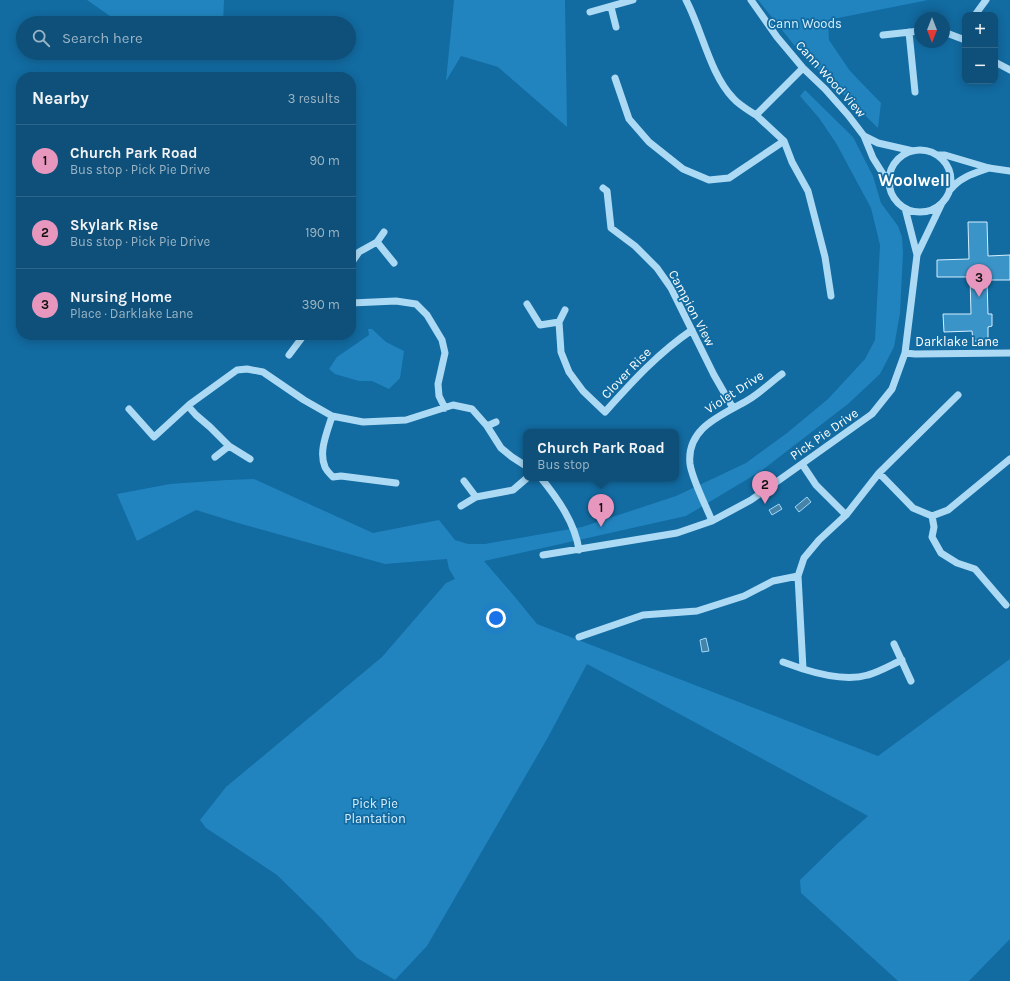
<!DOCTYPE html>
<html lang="en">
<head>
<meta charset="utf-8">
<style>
  body { margin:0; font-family:Karla,sans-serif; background:#17577e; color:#f1f3f6 }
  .controls { position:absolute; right:12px; top:12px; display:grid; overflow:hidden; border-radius:8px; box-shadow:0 2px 10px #0003 }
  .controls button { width:36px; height:36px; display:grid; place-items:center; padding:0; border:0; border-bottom:1px solid #2e678a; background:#0e5079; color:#f1f3f6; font:20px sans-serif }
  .compass { position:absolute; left:914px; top:12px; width:36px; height:36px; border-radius:50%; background:#0e5079; box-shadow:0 2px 10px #0003; rotate:180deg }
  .you { position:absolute; left:496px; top:618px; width:14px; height:14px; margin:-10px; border:3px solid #fff; border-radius:50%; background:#1a73e8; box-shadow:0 0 0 6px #1a73e833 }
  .badge { display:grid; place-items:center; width:26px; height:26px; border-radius:50%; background:#e797bd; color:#111; font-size:13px; font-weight:700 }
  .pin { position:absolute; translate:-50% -33px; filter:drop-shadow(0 1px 2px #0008) }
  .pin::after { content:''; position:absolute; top:21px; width:14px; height:12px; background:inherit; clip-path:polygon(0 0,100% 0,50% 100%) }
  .popup { position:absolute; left:523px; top:429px; width:156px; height:52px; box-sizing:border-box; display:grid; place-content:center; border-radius:8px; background:#0e5079; filter:drop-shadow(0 1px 3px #0005); font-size:13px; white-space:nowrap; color:#9bb5c6 }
  .popup b { font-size:15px; color:#f1f3f6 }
  .popup::after { content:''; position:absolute; left:50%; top:100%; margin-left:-8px; border:8px solid transparent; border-top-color:#0e5079 }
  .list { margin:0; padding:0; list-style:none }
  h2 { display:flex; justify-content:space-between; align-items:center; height:52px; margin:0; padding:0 16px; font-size:17px }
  h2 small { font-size:13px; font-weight:400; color:#9bb5c6 }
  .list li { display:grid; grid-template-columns:26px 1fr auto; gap:12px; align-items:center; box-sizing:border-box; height:72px; padding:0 16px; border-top:1px solid #2e678a }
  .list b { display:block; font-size:15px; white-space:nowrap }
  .list p { margin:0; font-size:13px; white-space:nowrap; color:#9bb5c6 }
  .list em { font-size:13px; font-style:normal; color:#9bb5c6 }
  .icon { flex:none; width:22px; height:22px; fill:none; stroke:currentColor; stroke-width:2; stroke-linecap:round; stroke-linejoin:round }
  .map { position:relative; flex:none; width:1010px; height:981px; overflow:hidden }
  .search { position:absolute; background:#0e5079; box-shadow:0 2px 10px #0003; left:16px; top:16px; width:340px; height:44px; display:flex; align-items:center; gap:10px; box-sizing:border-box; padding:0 14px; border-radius:22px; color:#9bb5c6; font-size:15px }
  .panel { position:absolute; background:#0e5079; box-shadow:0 2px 10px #0003; left:16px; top:72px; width:340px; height:268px; border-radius:16px }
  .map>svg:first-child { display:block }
  .green { fill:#2184bf }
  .water { fill:#4683a8; stroke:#9ed8f8 }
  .building { fill:#3b94c8; stroke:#d5effe }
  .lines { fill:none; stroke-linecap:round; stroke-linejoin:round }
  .minor { stroke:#acdaf5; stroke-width:7 }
  .labels { text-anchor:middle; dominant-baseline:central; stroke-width:3.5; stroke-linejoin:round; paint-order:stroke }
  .park-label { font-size:13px; fill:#d5effe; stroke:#126ba1 }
  .street-label { font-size:13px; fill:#fff; stroke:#126ba1 }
  .district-label { font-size:17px; font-weight:bold; fill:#fff; stroke:#126ba1 }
</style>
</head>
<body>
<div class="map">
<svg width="1010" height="981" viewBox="0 0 1010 981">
  <rect width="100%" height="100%" fill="#126ba1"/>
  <!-- green -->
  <path class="green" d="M 87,0 L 224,0 L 223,23 L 120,23 Z
    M 454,0 L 565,0 L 567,127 L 498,67 L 461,56 L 446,81 Z
    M 758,0 L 928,0 L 828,20 L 829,40 L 850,71 L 881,103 L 878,128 L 798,50 Z
    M 178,53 L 221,53 L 221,54 L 197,59 Z
    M 805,90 L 853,137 L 873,176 L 881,203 L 898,226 L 902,237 L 903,253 L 900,313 L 894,347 L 880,374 L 848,404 L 761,471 L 686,516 L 484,561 L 515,597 L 537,624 L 878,756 L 1010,659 L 1010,939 L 969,981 L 898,981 L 801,893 L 800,880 L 838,843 L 868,816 L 587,664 L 547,739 L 427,946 L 395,980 L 357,958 L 322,919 L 277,875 L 206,828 L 200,820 L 226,787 L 382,657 L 446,583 L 455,579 L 449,569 L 447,559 L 385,564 L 238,523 L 196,510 L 137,541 L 117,494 L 170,484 L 227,480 L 254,479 L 373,533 L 439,520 L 455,540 L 468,544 L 485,544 L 582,527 L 676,496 L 746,463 L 787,433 L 828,399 L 865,359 L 875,340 L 880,245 L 871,208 L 836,143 L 819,118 L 800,96 Z
    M 368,329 L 372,329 L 386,342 L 404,351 L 400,378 L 389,389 L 372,381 L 359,381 L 335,374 L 329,369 L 337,357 L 369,335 Z"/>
  <!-- water -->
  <path class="water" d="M 807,497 L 811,502 L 799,512 L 795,507 Z
    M 779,504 L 782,509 L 772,515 L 769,510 Z
    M 706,638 L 709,651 L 702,652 L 700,640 Z"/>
  <!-- building -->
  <path class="building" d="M 968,222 L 987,222 L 988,256 L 1010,255 L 1010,280 L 987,280 L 988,314 L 992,314 L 992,326 L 988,327 L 988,341 L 973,341 L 972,331 L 944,332 L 943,314 L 971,314 L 970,277 L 937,277 L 937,260 L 969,259 Z"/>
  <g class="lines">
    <!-- minor -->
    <path class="minor" d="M 686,0 C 702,30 710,74 733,98 C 739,105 748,110 756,115
      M 751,0 L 777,37 L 803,68 L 825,89 L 848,115 L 864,136 L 873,158 L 890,185
      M 611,7 L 616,27
      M 590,12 L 633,0
      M 975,15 L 986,0
      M 909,32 L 915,92
      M 944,32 L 965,40
      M 883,35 L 920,31
      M 995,62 L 1010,70
      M 803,68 L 756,115 L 784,141 L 792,162 L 808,191 L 825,257 L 831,296
      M 615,78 L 629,119 L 649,142 L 683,169 L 709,180 L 729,178 L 784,141
      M 864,136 L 878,143 L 913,151
      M889 181a31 31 0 1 1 62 0a31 31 0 1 1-62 0Z
      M 937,155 L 945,155 L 989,168 L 1010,171
      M 603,188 L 607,191 L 611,228 L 635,246 L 657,268 L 671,288 L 714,375 L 733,408
      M 951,189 C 960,177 975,173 989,168
      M 905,208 L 917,255
      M 377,242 L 394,263
      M 351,303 L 396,301 L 416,304 L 427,315 L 442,340 L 445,353 L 438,384 L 439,396 L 445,408
      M 352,303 L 351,289 L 352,262 L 359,252 L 377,242 L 384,232
      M 527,304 L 540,325 L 559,322
      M 565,310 L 559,322 L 561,352 L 569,372 L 583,391 L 605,412 C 632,382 658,353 692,330
      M 905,353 L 915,354 L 1010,353
      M 289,355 L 304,335
      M 188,406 L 196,415 L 210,427 L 229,446 L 250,459
      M 129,409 L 154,437 L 190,404 L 237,370 L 247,369 L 263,372 L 304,400 L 332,416 L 363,422 L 406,420 L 453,405 L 472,409 L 487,426 L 501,448 L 512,457 L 526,466
      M 332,416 C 328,430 318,451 325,467 C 326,470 330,474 333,477 L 341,476 L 396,483
      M 487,426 L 496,422
      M 215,457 L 229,446
      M 802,464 L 816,485 L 846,515 L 879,473 L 958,395
      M 879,473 L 913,508 L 932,516 L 948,510 L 1010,459
      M 541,478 C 558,499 575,523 579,550
      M 464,481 L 476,497 L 513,490 L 527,478
      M 461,506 L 476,497
      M 846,515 L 819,540 L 804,558 L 798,576 L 803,669 C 822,675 848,681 868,675 C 879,672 891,665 902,660
      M 932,516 L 934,527 L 932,537 L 941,553 L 957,563 L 975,569 L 1006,605
      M 712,521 C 706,506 692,479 690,464 C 686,427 723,415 748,400 C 760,393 771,382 782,374
      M 543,555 L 677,533 L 712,521 L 751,500 L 872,414 L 892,389 L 905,353 L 917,255 L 941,205
      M 579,637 L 643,615 L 697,611 L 744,596 L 773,581 L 798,576
      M 894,644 L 911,681
      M 783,662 L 803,669"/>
  </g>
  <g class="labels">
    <!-- park labels -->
    <g class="park-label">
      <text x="805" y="23">Cann Woods</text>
      <text x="375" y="803">Pick Pie<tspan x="375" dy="15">Plantation</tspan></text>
    </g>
    <!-- street labels -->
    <g class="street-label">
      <text transform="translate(831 79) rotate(48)">Cann Wood View</text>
      <text transform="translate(692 308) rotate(62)">Campion View</text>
      <text x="957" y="341">Darklake Lane</text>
      <text transform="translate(626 373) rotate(-46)">Clover Rise</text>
      <text transform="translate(734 392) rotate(-33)">Violet Drive</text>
      <text transform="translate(824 434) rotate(-35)">Pick Pie Drive</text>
    </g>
    <!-- district labels -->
    <g class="district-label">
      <text x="914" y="180">Woolwell</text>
    </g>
  </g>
</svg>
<div class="controls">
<button>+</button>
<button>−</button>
</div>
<svg class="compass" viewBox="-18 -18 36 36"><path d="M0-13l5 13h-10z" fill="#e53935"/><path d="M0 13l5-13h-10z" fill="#9bb5c6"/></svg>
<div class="you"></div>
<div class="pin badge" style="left:601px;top:527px">1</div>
<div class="popup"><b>Church Park Road</b>Bus stop</div>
<div class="pin badge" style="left:765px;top:504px">2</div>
<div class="pin badge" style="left:979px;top:297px">3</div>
<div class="search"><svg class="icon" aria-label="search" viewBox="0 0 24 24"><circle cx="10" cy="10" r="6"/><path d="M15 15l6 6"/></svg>Search here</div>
<section class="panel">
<h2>Nearby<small>3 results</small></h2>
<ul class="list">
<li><span class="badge">1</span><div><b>Church Park Road</b><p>Bus stop · Pick Pie Drive</p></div><em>90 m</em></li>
<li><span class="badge">2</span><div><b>Skylark Rise</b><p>Bus stop · Pick Pie Drive</p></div><em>190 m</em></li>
<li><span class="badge">3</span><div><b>Nursing Home</b><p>Place · Darklake Lane</p></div><em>390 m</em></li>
</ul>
</section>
</div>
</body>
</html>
